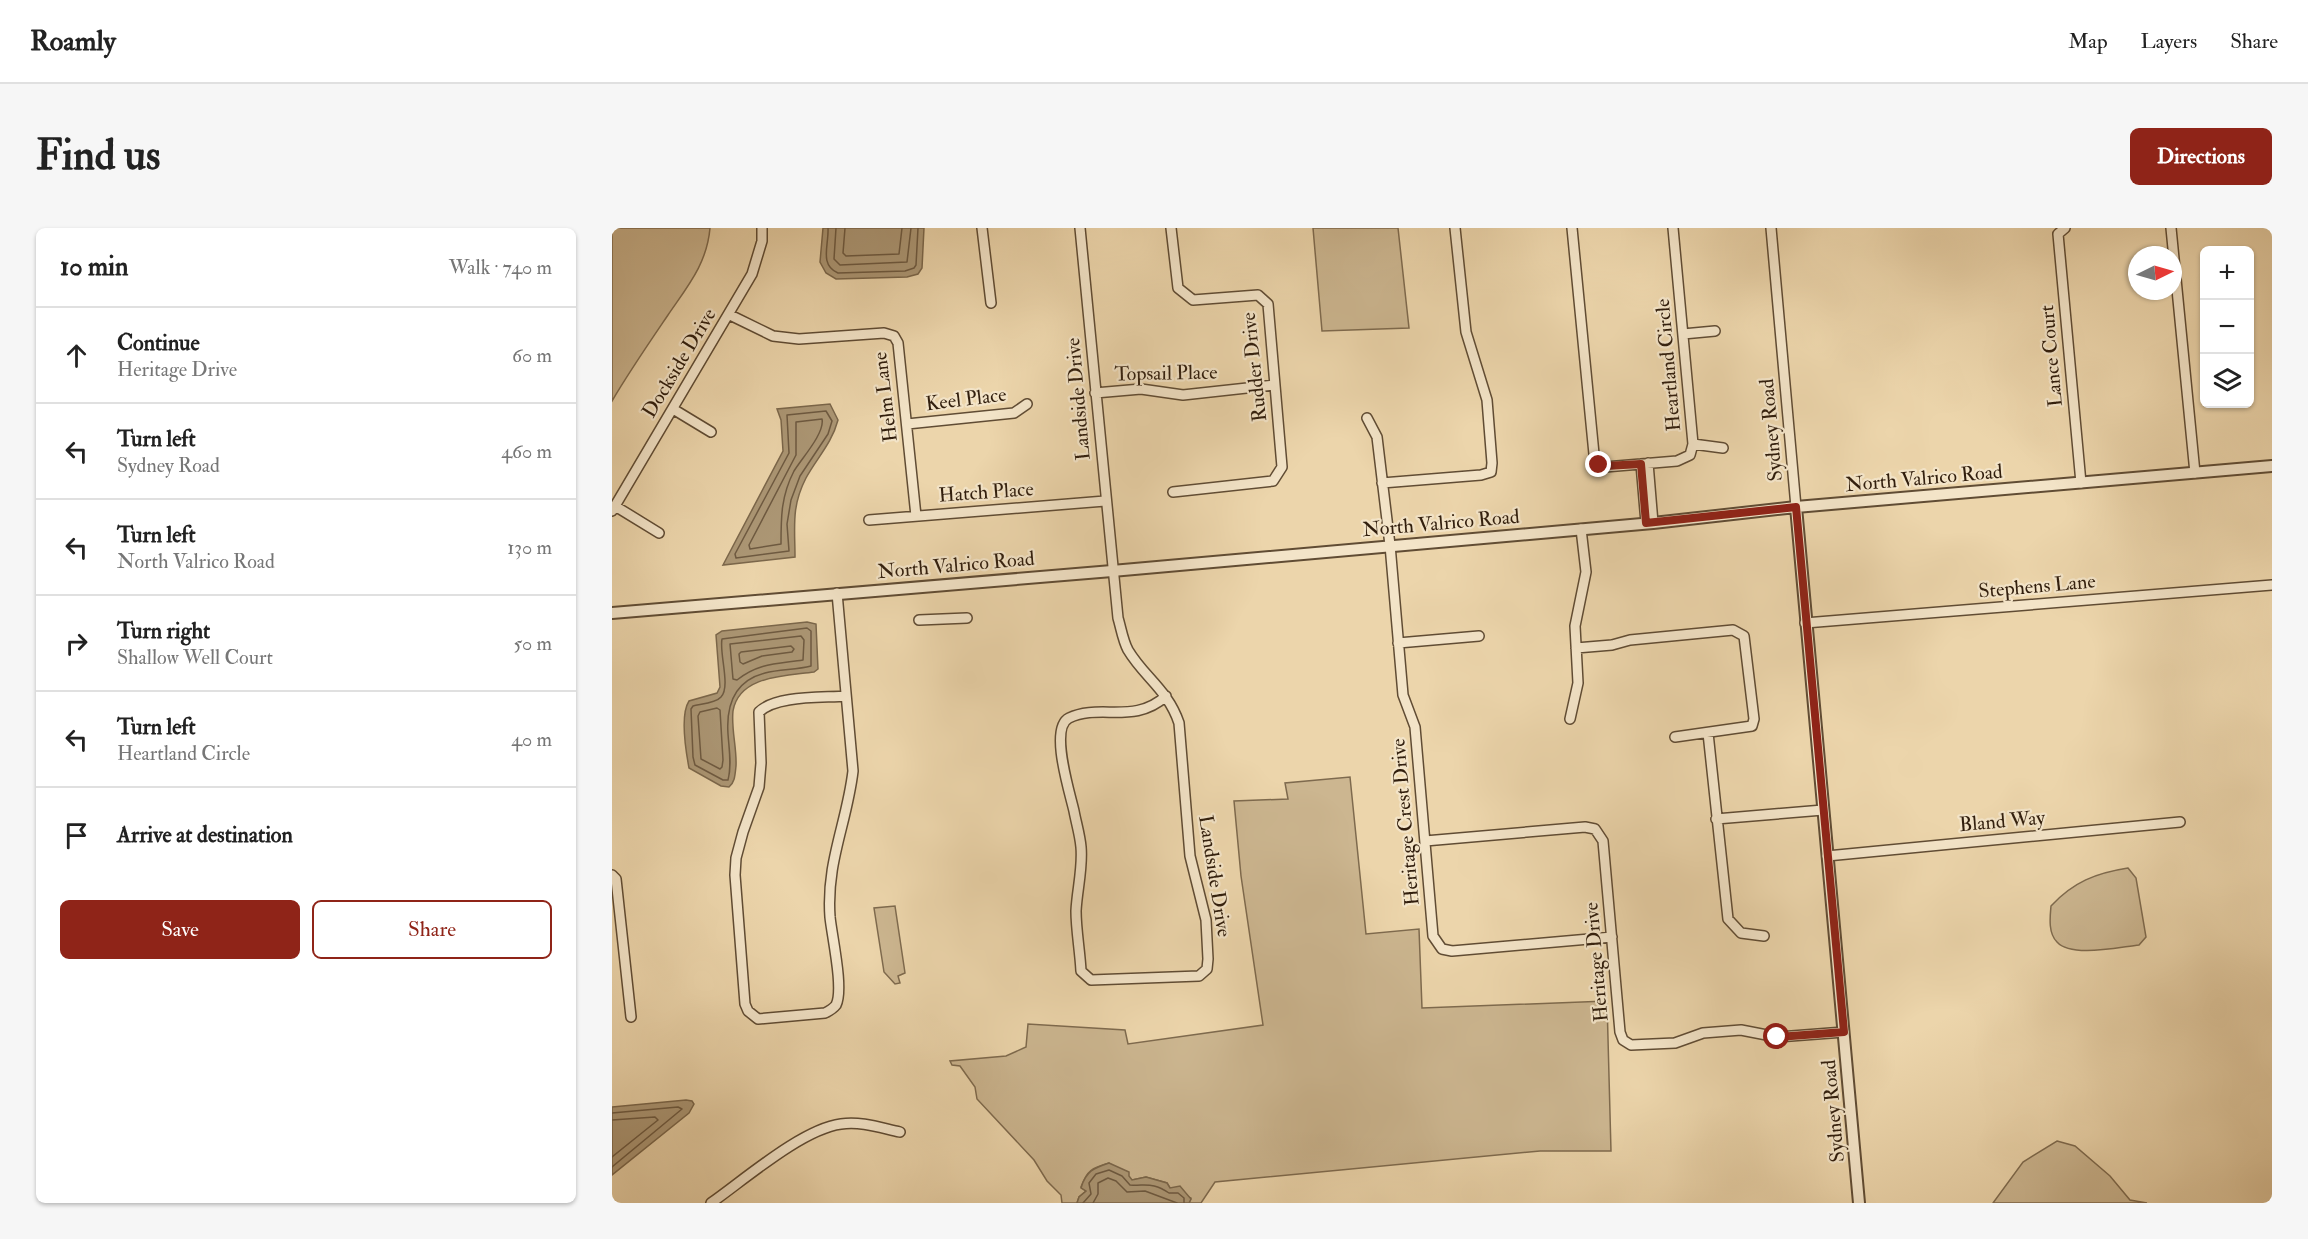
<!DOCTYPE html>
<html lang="en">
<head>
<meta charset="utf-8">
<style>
  body { margin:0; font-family:"IM FELL Double Pica",serif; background:#f6f6f6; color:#222 }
  .controls { position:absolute; right:18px; top:18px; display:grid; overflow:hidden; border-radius:9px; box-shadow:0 2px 4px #0004 }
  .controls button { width:54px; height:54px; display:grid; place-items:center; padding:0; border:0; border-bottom:2px solid #e0e0e0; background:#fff; color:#222; font:30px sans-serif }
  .compass { position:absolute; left:1516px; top:18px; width:54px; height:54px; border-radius:50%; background:#fff; box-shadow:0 2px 4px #0004; rotate:85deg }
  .stop { position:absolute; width:18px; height:18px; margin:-14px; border:4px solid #8f2418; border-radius:50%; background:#fff }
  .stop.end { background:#8f2418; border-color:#fff; box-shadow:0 2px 6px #0008 }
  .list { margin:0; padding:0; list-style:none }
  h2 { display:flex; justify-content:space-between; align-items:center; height:78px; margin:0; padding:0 24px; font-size:26px }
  h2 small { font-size:20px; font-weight:400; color:#767676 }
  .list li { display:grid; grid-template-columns:39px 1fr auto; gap:18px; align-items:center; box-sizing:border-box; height:96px; padding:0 24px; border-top:2px solid #e0e0e0 }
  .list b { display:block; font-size:22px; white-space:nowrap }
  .list p { margin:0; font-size:20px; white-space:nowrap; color:#767676 }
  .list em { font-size:20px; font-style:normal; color:#767676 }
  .actions { display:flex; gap:12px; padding:18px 24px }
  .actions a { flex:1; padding:14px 0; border:2px solid #8f2418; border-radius:9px; text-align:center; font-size:21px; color:#8f2418 }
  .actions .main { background:#8f2418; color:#fff }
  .icon { flex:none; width:33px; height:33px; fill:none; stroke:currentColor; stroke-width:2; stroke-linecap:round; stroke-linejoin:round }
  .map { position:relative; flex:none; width:1660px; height:975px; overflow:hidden; border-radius:9px }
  header { display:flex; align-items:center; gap:36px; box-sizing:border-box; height:84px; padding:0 30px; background:#fff; border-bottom:2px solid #e0e0e0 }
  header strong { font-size:28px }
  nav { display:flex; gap:33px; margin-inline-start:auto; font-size:21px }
  .intro { display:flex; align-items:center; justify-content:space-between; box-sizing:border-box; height:144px; padding:0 36px }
  h1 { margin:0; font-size:42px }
  .button { padding:15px 27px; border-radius:9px; background:#8f2418; color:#fff; font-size:21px; font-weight:700 }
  main { display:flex; gap:36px; padding:0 36px }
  aside { flex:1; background:#fff; border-radius:9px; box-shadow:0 2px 4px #0004 }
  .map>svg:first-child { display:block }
  .green { fill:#ccb690; stroke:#7e6a4e; stroke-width:1.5 }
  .water { fill:#ac9775; stroke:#7b674b; stroke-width:1.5 }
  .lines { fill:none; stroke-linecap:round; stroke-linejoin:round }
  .shore { stroke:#6e5a41; stroke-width:1.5 }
  .minor-casing { stroke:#604c34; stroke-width:12 }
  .tertiary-casing { stroke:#604c34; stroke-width:14 }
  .minor { stroke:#f3e4c8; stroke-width:9 }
  .tertiary { stroke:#f3e4c8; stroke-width:10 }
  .route { stroke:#8f2418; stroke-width:8 }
  .labels { text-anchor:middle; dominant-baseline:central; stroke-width:4.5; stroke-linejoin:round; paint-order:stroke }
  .street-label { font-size:20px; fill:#311e0d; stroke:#f3e4c8 }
</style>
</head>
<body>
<header>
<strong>Roamly</strong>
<nav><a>Map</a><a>Layers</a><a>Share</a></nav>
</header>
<div class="intro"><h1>Find us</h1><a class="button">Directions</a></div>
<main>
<aside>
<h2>10 min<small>Walk · 740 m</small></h2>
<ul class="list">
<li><svg class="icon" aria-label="ahead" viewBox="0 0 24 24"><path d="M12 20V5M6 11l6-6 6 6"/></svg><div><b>Continue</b><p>Heritage Drive</p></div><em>60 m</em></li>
<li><svg class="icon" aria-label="left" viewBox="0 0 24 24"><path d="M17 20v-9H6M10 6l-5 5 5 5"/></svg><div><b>Turn left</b><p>Sydney Road</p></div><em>460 m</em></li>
<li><svg class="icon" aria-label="left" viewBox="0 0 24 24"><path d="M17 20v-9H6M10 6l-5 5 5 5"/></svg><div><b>Turn left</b><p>North Valrico Road</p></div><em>130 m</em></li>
<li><svg class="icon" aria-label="right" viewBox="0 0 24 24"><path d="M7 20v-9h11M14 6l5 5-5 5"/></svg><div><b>Turn right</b><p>Shallow Well Court</p></div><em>50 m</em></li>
<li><svg class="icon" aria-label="left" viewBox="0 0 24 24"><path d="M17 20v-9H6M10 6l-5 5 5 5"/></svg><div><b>Turn left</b><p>Heartland Circle</p></div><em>40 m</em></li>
<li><svg class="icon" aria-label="arrive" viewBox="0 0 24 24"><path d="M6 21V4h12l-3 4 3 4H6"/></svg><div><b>Arrive at destination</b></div></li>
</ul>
<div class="actions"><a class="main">Save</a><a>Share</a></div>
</aside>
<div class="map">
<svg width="1660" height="975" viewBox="0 0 1660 975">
  <rect width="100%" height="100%" fill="#ecd5ab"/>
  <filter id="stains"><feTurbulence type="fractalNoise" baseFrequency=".00333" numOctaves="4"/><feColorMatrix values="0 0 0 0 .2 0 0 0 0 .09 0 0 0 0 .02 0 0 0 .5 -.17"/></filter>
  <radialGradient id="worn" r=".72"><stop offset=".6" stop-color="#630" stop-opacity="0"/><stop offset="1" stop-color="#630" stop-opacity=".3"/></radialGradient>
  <!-- green -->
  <path class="green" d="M 0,0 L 98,0 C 95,36 75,59 56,87 C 37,115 17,144 0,173 Z
    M 701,0 L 786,0 L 797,100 L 710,103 Z
    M 738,549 L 754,706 L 807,701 L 810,780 L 995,773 L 999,923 L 928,923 L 603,954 L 589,975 L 577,975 L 579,970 L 558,960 L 555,955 L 534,949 L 520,952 L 497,935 C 480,940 475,942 469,959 L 474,963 L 467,969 L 465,975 L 450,975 L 449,967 L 435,953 L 422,932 L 365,871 L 363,859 L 348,838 L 340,837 L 338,833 L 394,828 L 414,819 L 416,796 L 513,802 L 516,816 L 651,797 L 629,648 L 622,573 L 676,571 L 673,555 Z
    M 1516,640 L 1524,650 L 1534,709 L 1527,717 C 1507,719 1459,730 1445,714 C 1436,705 1438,689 1439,678 C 1461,654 1484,645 1516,640 Z
    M 283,678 L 293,745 L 286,748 L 288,755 L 283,756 L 272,744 L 262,680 Z
    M 1445,913 L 1463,918 L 1498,948 L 1518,972 L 1535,975 L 1381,975 L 1411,934 Z"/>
  <!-- water -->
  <path class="water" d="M 211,0 L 312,0 L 310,40 L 306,46 L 295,49 L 224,51 L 214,45 L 208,34 Z
    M 218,176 L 226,192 C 220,215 205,230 194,250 C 179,279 183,299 183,329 L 111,337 L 171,223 L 169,192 L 165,181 Z
    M 195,394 L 204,396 L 206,441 L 202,444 C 175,448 127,447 121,483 C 119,501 125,520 124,538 C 123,547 123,554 117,559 L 109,558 L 77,540 C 74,524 68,487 77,473 L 105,465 L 108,459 L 104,407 L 110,403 Z
    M 74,872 L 80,873 L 82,876 L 77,885 L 0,947 L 0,879 Z
    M 497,935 L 517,944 L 517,948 L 520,952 L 534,949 L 555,955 L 558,960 L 568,958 L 579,971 L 577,975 L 465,975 L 467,969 L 474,963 L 469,960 C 474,943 482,940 497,935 Z"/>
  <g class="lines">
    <!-- shore -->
    <path class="shore" d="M 216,0 C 217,17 207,37 226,45 L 293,43 L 302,40 L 304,37 L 306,0
      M 224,0 L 222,31 L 228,37 L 295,34 L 299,0
      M 233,0 L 231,25 L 234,28 L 287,26 L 290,0
      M 214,183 L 220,193 L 216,206 L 188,248 L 179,272 L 175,296 L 177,323 L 124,330 L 123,326 L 177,225 L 175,187 Z
      M 210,191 C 213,205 190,230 182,243 C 169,268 169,289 169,316 L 138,321 L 137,317 L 184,227 L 184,194 Z
      M 195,400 L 199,403 L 199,438 C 184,442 168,441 153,445 C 122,453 114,477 116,506 C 117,521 120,537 116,552 L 111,552 L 83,537 L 81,529 L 79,481 L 81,478 C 89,476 104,475 109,469 C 119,459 107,425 110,411 Z
      M 189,408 L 192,412 L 191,432 C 164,436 147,435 125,452 L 121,451 L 118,416 Z
      M 179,418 L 182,421 L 180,424 L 150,428 L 131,436 L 128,434 L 127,426 L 129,424 Z
      M 105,480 L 108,482 L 111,532 L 110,539 L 108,541 L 89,531 L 86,488 L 88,484 Z
      M 0,885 L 66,879 L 70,881 L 0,939
      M 0,892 L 43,889 L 46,892 L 0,929
      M 471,975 L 479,966 L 477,955 L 484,946 L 497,942 L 510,948 L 518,957 C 535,958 541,954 557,965 L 566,965 L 572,970 L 572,975
      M 481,975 L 486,966 L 486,955 L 496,950 L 504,953 L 515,964 L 533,963 L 565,975"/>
    <!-- minor casing -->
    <g class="minor-casing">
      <path id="minor" d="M 370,0 L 379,75
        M 468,0 L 506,390 C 509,400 511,413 516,422 C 532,449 556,462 567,495 L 578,628 L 594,692 L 596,731 L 595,741 L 587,748 L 479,752 L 469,743 C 468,723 464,702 464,683 C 465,662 471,640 469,619 C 468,607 464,594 462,583 C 458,565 437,500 457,490 C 488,475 522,497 554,468
        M 559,0 L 566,60 L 581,72 L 646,67 L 656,76 L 670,239 L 661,253 L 561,264
        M 960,0 L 982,226 L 987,237 L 993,239 L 1065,233 L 1078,227 L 1081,216 L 1061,0
        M 1159,0 L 1184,279
        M 1453,0 L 1446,6 L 1469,255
        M 1559,0 L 1583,245
        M 118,87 L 161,108 L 187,111 L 272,105 L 282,108 L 286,115 L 304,288
        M 1071,106 L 1103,103
        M 483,165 L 529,161 L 571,167 L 662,157
        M 61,181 L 99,204
        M 755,190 L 765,209 L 778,317 L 791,467 L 803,499 L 821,708 L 830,721 L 840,723 L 1000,709
        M 295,196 L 402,185 L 415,176
        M 1081,216 L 1111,220
        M 1036,235 L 1041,295
        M 1029,236 L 1034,295
        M 770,255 L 869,247 L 879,244 L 880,235 L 875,172 L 854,104 L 843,0
        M 3,278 L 47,305
        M 0,283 L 140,46 L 150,13 L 150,0
        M 257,292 L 493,273
        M 225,365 L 241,543 C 235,595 214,634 218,689 C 220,709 232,761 224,777 C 221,781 217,783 213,785 L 146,791 L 136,783 L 133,776 L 123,647 L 124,630 L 131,604 L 147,559 L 149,535 L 147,484 C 164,467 210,470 234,468
        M 307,392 L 355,390
        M 1193,395 L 1660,357
        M 786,415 L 867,408
        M 964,420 L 1000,417 L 1018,412 L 1121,402 L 1132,408 L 1142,491 L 1140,498 L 1063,509
        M 958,491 L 966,455 L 963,398 L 974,344 L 969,301
        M 1096,505 L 1116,691 L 1129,705 L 1152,708
        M 1104,591 L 1211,582
        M 813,613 L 973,599 L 983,601 L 991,613 L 1008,804 L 1011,812 L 1019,817 L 1063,815 L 1091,805 L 1129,802 L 1165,809 L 1232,804
        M 1215,628 L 1568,594
        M 0,647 L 4,651 L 19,789
        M 99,975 C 132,952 190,901 229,896 C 249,893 269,900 288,904"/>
    </g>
    <!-- tertiary casing -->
    <g class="tertiary-casing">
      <path id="tertiary" d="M 1184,279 L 1247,975
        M 0,385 L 500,343 L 1041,295 L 1184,279 L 1660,238"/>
    </g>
    <!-- minor -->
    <use href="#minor" class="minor"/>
    <!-- tertiary -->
    <use href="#tertiary" class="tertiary"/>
  </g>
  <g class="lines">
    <!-- route -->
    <path class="route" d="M 987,237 L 993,238 L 1029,236 L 1034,295 L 1184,279 L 1232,804 L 1165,809"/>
  </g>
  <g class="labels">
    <!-- street labels -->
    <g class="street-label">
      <text transform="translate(1439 128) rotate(-95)">Lance Court</text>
      <text transform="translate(67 135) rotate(-59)">Dockside Drive</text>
      <text transform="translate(1056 137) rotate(-95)">Heartland Circle</text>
      <text transform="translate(642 139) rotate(-96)">Rudder Drive</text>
      <text transform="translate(554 145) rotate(-1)">Topsail Place</text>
      <text transform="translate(273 169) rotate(-97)">Helm Lane</text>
      <text transform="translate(354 171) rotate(-7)">Keel Place</text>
      <text transform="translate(466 171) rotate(-95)">Landside Drive</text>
      <text transform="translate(1159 202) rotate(-95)">Sydney Road</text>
      <text transform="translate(1312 250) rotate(-5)">North Valrico Road</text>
      <text transform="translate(374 264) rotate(-4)">Hatch Place</text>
      <text transform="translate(829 295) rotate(-5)">North Valrico Road</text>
      <text transform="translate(344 337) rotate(-5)">North Valrico Road</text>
      <text transform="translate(1425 358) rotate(-5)">Stephens Lane</text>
      <text transform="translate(1390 593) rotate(-5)">Bland Way</text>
      <text transform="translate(793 594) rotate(-95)">Heritage Crest Drive</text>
      <text transform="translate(603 648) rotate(81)">Landside Drive</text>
      <text transform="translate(984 734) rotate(-95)">Heritage Drive</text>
      <text transform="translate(1221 883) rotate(-95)">Sydney Road</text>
    </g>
  </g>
  <rect width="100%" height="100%" filter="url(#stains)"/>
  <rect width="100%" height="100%" fill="url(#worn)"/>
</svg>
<div class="controls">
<button>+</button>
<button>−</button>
<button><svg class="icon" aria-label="layers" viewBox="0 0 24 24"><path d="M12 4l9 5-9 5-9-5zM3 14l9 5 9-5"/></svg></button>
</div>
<svg class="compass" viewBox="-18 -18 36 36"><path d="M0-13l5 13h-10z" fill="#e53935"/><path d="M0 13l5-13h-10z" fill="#767676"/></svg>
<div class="stop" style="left:1165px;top:809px"></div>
<div class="stop end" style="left:987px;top:237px"></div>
</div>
</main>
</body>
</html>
